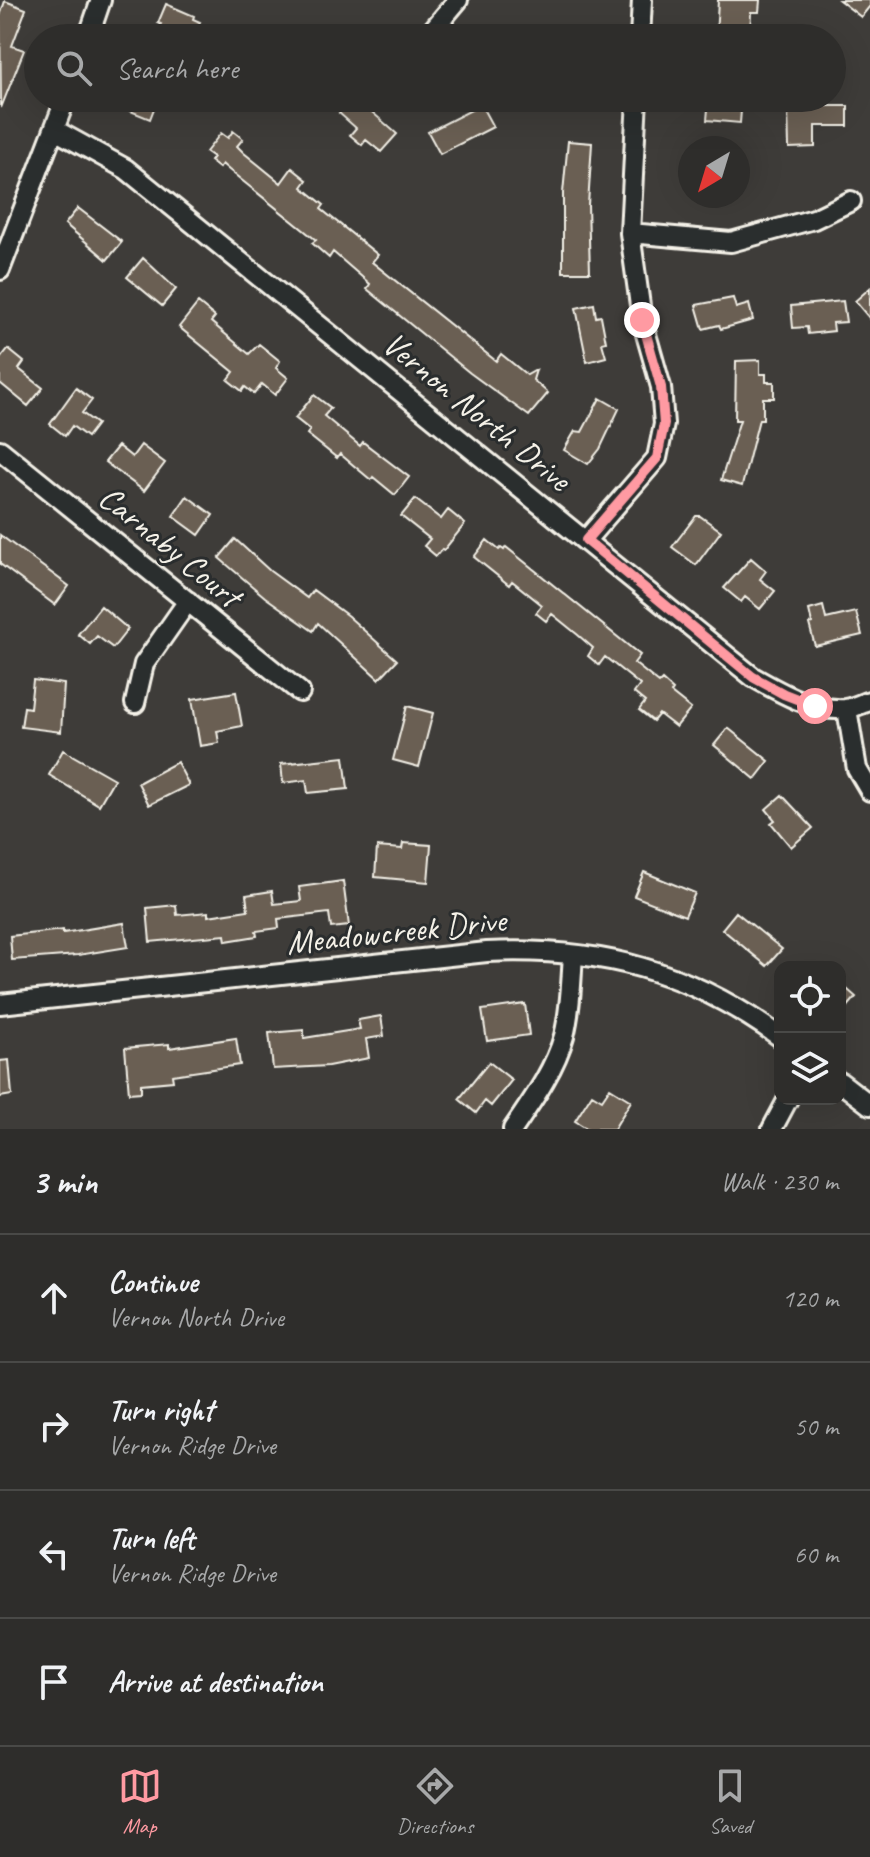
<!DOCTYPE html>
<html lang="en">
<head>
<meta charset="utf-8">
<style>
  body { margin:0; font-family:Caveat,sans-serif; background:#3a3937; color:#f1f3f6 }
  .controls { position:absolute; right:24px; bottom:24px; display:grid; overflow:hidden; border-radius:16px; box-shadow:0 8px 32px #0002 }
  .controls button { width:72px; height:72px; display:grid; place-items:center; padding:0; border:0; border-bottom:2px solid #494947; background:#2e2d2b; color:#f1f3f6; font:40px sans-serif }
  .compass { position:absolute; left:678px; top:136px; width:72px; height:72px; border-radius:50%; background:#2e2d2b; box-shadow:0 8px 32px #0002; rotate:218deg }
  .stop { position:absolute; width:24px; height:24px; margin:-18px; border:6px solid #ff9aa2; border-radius:50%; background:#fff }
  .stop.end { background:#ff9aa2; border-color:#fff; box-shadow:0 2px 8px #0008 }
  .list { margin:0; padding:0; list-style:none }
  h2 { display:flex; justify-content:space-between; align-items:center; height:104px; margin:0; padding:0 32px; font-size:34px }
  h2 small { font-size:26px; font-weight:400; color:#a7a8a9 }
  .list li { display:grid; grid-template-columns:52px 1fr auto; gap:24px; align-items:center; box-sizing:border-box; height:128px; padding:0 32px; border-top:2px solid #494947 }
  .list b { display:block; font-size:30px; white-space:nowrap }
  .list p { margin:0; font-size:26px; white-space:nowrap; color:#a7a8a9 }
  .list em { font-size:26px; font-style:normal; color:#a7a8a9 }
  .icon { flex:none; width:44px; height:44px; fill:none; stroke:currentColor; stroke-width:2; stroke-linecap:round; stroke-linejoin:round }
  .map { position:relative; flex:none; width:870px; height:1129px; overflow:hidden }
  .search { position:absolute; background:#2e2d2b; box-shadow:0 8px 32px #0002; left:24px; right:24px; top:24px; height:88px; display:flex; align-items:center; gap:20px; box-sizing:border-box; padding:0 28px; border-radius:44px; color:#a7a8a9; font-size:30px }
  .sheet { height:616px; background:#2e2d2b }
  nav { display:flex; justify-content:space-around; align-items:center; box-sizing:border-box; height:112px; border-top:2px solid #494947; background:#2e2d2b; font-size:22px; color:#a7a8a9 }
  nav a { display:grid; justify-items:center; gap:4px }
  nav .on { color:#ff9aa2 }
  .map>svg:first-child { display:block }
  .building { fill:#6b5f52; stroke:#f4f1e8; stroke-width:2 }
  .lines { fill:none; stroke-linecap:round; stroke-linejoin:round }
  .minor-casing { stroke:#f4f1e8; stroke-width:24 }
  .minor { stroke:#2a2d2e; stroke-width:18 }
  .route { stroke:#ff9aa2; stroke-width:10 }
  .labels { text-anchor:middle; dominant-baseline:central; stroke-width:6; stroke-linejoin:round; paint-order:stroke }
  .street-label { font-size:34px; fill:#f4f1e8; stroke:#2a2d2e }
</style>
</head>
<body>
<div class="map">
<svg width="870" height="1129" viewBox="0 0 870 1129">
  <rect width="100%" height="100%" fill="#3e3c39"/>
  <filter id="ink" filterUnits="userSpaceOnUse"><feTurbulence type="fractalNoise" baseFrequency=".0125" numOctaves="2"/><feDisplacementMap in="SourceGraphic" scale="16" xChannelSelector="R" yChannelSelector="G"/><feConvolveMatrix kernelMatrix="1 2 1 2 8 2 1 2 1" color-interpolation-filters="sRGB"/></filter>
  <g filter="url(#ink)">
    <!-- building -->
    <path class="building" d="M 718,0 L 760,0 L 759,12 L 751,12 L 750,38 L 716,38 Z
      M 839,0 L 870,0 L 870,6 L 861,17 Z
      M 5,1 L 26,9 L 12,46 L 24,50 L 1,108 L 0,16 Z
      M 166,4 L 194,16 L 193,19 L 200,22 L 192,38 L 155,38 L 161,24 L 158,23 Z
      M 127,98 L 158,98 L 150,119 L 123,108 Z
      M 352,98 L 356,98 L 397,134 L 381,152 L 366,140 L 362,145 L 350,135 L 356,128 L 339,113 Z
      M 709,98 L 742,98 L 740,123 L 707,120 Z
      M 811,98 L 826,98 L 826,106 L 848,106 L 848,126 L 815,126 L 815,147 L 789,148 L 788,107 L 811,107 Z
      M 481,105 L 493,127 L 440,154 L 428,132 Z
      M 233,131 L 243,139 L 237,146 L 244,153 L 281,183 L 292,168 L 307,180 L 302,187 L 324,205 L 321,209 L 378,255 L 372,262 L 496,361 L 501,354 L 527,375 L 536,370 L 533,380 L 548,393 L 529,416 L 470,373 L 367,289 L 370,284 L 333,252 L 329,258 L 312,243 L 316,240 L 229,170 L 222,164 L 219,168 L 210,161 L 213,157 L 206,152 L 221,133 L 228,138 Z
      M 568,141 L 592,143 L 588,205 L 590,272 L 563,272 L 563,193 Z
      M 78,208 L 122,242 L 107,260 L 65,224 Z
      M 143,258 L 176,289 L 162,306 L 127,277 Z
      M 870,288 L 870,319 L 855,301 Z
      M 733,298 L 736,308 L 749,304 L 753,320 L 721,329 L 719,325 L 703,329 L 696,305 Z
      M 843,301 L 846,322 L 833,323 L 834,331 L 808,334 L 807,327 L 793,328 L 791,306 Z
      M 198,303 L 215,317 L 211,322 L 249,354 L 259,344 L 280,361 L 276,368 L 288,378 L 275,395 L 262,384 L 254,394 L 245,387 L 242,391 L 228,380 L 234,372 L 179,327 Z
      M 594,304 L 596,317 L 601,316 L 606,342 L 602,343 L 606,357 L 587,362 L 576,308 Z
      M 8,349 L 24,362 L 19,369 L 43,388 L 28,406 L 0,383 L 0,359 Z
      M 760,360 L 760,374 L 766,374 L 766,382 L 774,382 L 774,398 L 763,398 L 763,419 L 759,419 L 742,486 L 721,480 L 740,420 L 735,420 L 736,361 Z
      M 76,388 L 92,400 L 82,413 L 97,424 L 87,437 L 72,426 L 65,436 L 50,424 Z
      M 314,395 L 331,408 L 324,416 L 360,446 L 363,442 L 409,477 L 395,495 L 373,477 L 371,480 L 340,454 L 337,458 L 307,434 L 310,430 L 295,418 Z
      M 600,398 L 619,409 L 600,449 L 588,464 L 564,450 L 575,431 L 582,432 Z
      M 141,445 L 165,463 L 144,491 L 105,462 L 118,446 L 132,457 Z
      M 187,496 L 213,515 L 199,535 L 173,516 Z
      M 415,499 L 441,519 L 448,510 L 465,524 L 444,550 L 442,549 L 436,556 L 424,546 L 430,539 L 401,516 Z
      M 696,516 L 700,516 L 721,531 L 696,565 L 672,547 Z
      M 0,535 L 69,586 L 55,605 L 0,564 Z
      M 235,539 L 270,571 L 307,598 L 313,590 L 348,616 L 397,660 L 379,679 L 318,623 L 313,631 L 265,597 L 219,558 Z
      M 487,540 L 499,550 L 501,548 L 504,550 L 506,547 L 640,655 L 634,663 L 659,683 L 662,680 L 673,690 L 671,693 L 691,709 L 676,727 L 659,714 L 653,721 L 639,710 L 645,702 L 634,693 L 640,685 L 605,657 L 599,665 L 588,656 L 593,648 L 578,635 L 552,614 L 546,621 L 536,613 L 542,605 L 512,581 L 509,585 L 474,557 Z
      M 751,558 L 766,571 L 760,579 L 775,591 L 760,609 L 745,597 L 741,602 L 724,588 Z
      M 101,606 L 128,629 L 113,648 L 97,636 L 90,644 L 78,634 Z
      M 823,606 L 826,619 L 856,612 L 862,635 L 815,646 L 809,624 L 812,623 L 809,610 Z
      M 33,680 L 64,684 L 61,732 L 21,727 L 24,707 L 30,708 Z
      M 236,692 L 242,726 L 217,731 L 219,743 L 200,746 L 192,699 Z
      M 407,706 L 433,713 L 419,767 L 393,760 Z
      M 728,728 L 769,761 L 755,779 L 714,745 Z
      M 63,750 L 114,779 L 99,805 L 49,775 Z
      M 344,757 L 348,789 L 308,793 L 306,780 L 283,783 L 281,764 Z
      M 177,762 L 189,785 L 149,805 L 138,783 Z
      M 782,795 L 813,828 L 791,847 L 771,823 L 775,820 L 766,809 Z
      M 403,843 L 431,845 L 428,882 L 375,877 L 377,847 L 402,849 Z
      M 644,872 L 695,893 L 685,916 L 634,896 Z
      M 343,881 L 349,926 L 331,928 L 329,913 L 278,919 L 279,928 L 256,931 L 257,936 L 226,941 L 225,935 L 150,942 L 147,908 L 176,905 L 177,915 L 208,912 L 208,916 L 248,910 L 246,895 L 272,891 L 274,904 L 301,901 L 299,887 Z
      M 736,912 L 782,949 L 767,966 L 722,929 Z
      M 124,923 L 128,947 L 78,955 L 12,960 L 10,936 L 63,930 L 63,933 Z
      M 840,983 L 856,997 L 840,1016 Z
      M 525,1004 L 529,1035 L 487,1041 L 482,1010 Z
      M 381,1016 L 384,1036 L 366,1039 L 369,1058 L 328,1066 L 273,1069 L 269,1033 L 304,1030 L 304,1038 L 360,1029 L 358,1020 Z
      M 236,1038 L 240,1065 L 172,1075 L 173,1081 L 141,1084 L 141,1092 L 129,1093 L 125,1048 L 169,1044 L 169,1048 Z
      M 9,1060 L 12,1095 L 0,1097 L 0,1061 Z
      M 489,1062 L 512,1080 L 491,1106 L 485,1101 L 476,1113 L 459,1099 Z
      M 610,1088 L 631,1101 L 614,1129 L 588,1129 L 575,1121 L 592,1094 L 602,1100 Z"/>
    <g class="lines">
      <!-- minor casing -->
      <g class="minor-casing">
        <path id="minor" d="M 88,38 L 101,0
          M 426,38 L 458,0
          M 640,38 L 642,0
          M 55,130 L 126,169 L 753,677 C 781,693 812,711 845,709 C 853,708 862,703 870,701
          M 630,233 L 731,242 L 814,219 L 851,201
          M 0,270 L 66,98
          M 0,450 L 300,692
          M 586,540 L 657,458 L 664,424 L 661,387 L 642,320 L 630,233 L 637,98
          M 135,703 L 144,664 L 188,601
          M 847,709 L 857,769 L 870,791
          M 0,1004 L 487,952 C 600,947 688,970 780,1037
          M 840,1082 L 870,1105
          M 513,1129 C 532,1101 555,1069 564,1036 C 571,1009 571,981 573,955
          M 772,1129 L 788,1099"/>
      </g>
      <!-- minor -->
      <use href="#minor" class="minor"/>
    </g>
  </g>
  <g class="lines" filter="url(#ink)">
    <!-- route -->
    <path class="route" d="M 642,320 L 661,387 L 664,424 L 657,458 L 586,540 L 753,677 L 784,694 L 815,706"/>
  </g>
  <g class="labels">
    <!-- street labels -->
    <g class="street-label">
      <text transform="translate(477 411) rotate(39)">Vernon North Drive</text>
      <text transform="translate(170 546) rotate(39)">Carnaby Court</text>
      <text transform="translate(396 931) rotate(-6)">Meadowcreek Drive</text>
    </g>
  </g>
</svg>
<div class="controls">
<button><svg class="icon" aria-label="locate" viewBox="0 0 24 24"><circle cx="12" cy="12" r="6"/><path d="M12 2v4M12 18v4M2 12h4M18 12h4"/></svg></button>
<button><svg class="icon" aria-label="layers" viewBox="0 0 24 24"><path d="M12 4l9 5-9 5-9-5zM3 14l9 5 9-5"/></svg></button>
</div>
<svg class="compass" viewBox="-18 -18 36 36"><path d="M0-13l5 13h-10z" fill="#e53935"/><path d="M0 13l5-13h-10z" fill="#a7a8a9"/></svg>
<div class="stop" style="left:815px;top:706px"></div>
<div class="stop end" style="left:642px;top:320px"></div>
<div class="search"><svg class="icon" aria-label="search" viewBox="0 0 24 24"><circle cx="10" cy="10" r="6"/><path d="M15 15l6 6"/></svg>Search here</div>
</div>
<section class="sheet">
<h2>3 min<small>Walk · 230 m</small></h2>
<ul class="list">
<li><svg class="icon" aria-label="ahead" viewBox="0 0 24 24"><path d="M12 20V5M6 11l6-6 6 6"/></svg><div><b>Continue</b><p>Vernon North Drive</p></div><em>120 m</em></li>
<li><svg class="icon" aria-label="right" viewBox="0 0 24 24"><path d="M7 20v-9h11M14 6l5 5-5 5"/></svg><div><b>Turn right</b><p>Vernon Ridge Drive</p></div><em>50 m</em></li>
<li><svg class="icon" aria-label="left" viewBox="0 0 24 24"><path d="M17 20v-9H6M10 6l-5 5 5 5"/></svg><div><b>Turn left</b><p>Vernon Ridge Drive</p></div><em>60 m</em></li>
<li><svg class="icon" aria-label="arrive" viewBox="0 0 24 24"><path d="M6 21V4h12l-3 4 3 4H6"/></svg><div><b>Arrive at destination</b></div></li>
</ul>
</section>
<nav>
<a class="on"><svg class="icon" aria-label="map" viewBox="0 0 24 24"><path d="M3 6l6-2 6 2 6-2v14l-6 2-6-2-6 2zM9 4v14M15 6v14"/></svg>Map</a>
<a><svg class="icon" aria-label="directions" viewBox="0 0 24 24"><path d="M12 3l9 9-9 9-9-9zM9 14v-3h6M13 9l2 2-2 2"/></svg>Directions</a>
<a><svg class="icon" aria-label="saved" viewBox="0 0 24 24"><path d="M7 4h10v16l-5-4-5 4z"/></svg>Saved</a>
</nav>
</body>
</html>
